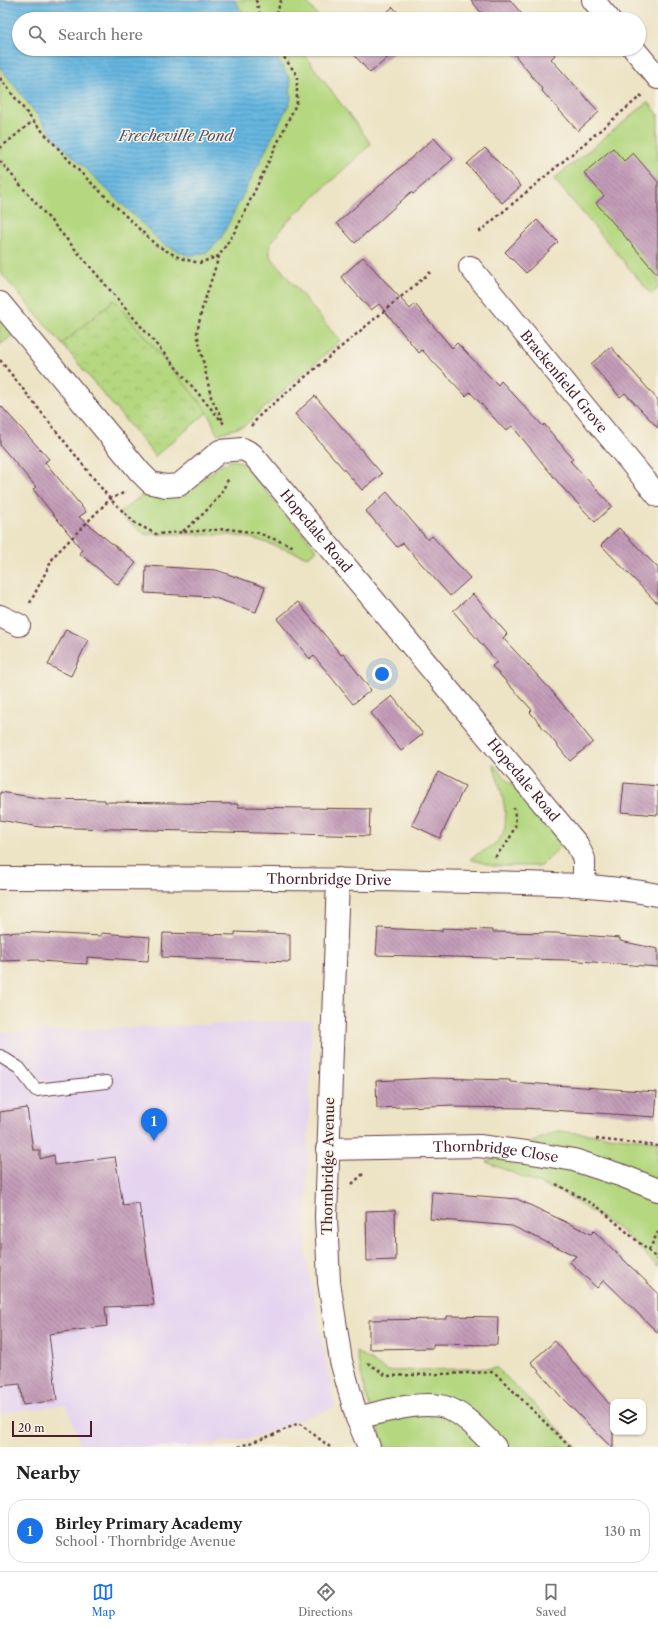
<!DOCTYPE html>
<html lang="en">
<head>
<meta charset="utf-8">
<style>
  body { margin:0; font-family:"Libre Caslon Text",serif; background:#f6f6f6; color:#222 }
  .controls { position:absolute; right:12px; bottom:12px; display:grid; overflow:hidden; border-radius:8px; box-shadow:0 1px 3px #0004 }
  .controls button { width:36px; height:36px; display:grid; place-items:center; padding:0; border:0; border-bottom:1px solid #e0e0e0; background:#fff; color:#222; font:20px sans-serif }
  .scale { position:absolute; left:12px; bottom:10px; width:80px; box-sizing:border-box; padding-left:4px; border:2px solid #4a1f2b; border-top:0; font-size:11px; line-height:14px; white-space:nowrap; color:#4a1f2b; -webkit-text-stroke:3px #f7f3e8; paint-order:stroke }
  .you { position:absolute; left:382px; top:674px; width:14px; height:14px; margin:-10px; border:3px solid #fff; border-radius:50%; background:#1a73e8; box-shadow:0 0 0 6px #1a73e833 }
  .badge { display:grid; place-items:center; width:26px; height:26px; border-radius:50%; background:#1a73e8; color:#fff; font-size:13px; font-weight:700 }
  .pin { position:absolute; translate:-50% -33px; filter:drop-shadow(0 1px 2px #0008) }
  .pin::after { content:''; position:absolute; top:21px; width:14px; height:12px; background:inherit; clip-path:polygon(0 0,100% 0,50% 100%) }
  .list { margin:0; padding:0; list-style:none }
  h2 { display:flex; justify-content:space-between; align-items:center; height:52px; margin:0; padding:0 16px; font-size:17px }
  h2 small { font-size:13px; font-weight:400; color:#767676 }
  .list li { display:grid; grid-template-columns:26px 1fr auto; gap:12px; align-items:center; box-sizing:border-box; height:64px; margin:0 8px 8px; padding:0 8px; border:1px solid #e0e0e0; border-radius:16px }
  .list b { display:block; font-size:15px; white-space:nowrap }
  .list p { margin:0; font-size:13px; white-space:nowrap; color:#767676 }
  .list em { font-size:13px; font-style:normal; color:#767676 }
  .icon { flex:none; width:22px; height:22px; fill:none; stroke:currentColor; stroke-width:2; stroke-linecap:round; stroke-linejoin:round }
  .map { position:relative; flex:none; width:658px; height:1447px; overflow:hidden }
  .search { position:absolute; background:#fff; box-shadow:0 1px 3px #0004; left:12px; right:12px; top:12px; height:44px; display:flex; align-items:center; gap:10px; box-sizing:border-box; padding:0 14px; border-radius:22px; color:#767676; font-size:15px }
  .sheet { height:124px; background:#fff }
  nav { display:flex; justify-content:space-around; align-items:center; box-sizing:border-box; height:56px; border-top:1px solid #e0e0e0; background:#fff; font-size:11px; color:#767676 }
  nav a { display:grid; justify-items:center; gap:2px }
  nav .on { color:#1a73e8 }
  .map>svg:first-child { display:block }
  .built { fill:#e5d3f0 }
  .grass { fill:#b4d77f; stroke:#7f7b55 }
  .park { fill:url(#park-crowns); stroke:#7f7b55 }
  .water { fill:url(#water-rules); stroke:#586b86 }
  .building { fill:url(#building-back-hatch) }
  .lines { fill:none; stroke-linecap:round; stroke-linejoin:round }
  .service-casing { stroke:#623c42; stroke-width:14 }
  .minor-casing { stroke:#623c42; stroke-width:24 }
  .path { stroke:#623c42; stroke-width:2.5; stroke-dasharray:3 3; stroke-linecap:butt }
  .service { stroke:#fff; stroke-width:12 }
  .minor { stroke:#fff; stroke-width:22 }
  .labels { text-anchor:middle; dominant-baseline:central; stroke-width:3; stroke-linejoin:round; paint-order:stroke }
  .street-label { font-size:14px; fill:#4a1f2b; stroke:#f7f3e8 }
  .water-label { font-size:15px; font-style:italic; fill:#54546b; stroke:#f7f3e8 }
</style>
</head>
<body>
<div class="map">
<svg width="658" height="1447" viewBox="0 0 658 1447">
  <defs>
    <pattern id="park-crowns" width="20" height="18" patternUnits="userSpaceOnUse"><rect width="20" height="18" fill="#b4d77f"/><path d="M2 6a3 3 0 1 1 6 0M12 15a3 3 0 1 1 6 0" fill="none" stroke="#9cb86e"/></pattern>
    <pattern id="water-rules" width="6" height="5" patternUnits="userSpaceOnUse"><rect width="6" height="5" fill="#66b7e1"/><path d="M0 2.5h6" fill="none" stroke="#5694b7"/></pattern>
    <pattern id="building-back-hatch" width="6" height="6" patternUnits="userSpaceOnUse"><rect width="6" height="6" fill="#c29bb8"/><path d="M-1 5l2 2M0 0l6 6M5-1l2 2" fill="none" stroke="#a07e96"/></pattern>
  </defs>
  <rect width="100%" height="100%" fill="#f7f3e8"/>
  <filter id="ink" filterUnits="userSpaceOnUse"><feTurbulence type="fractalNoise" baseFrequency=".025" numOctaves="2"/><feDisplacementMap in="SourceGraphic" scale="8" xChannelSelector="R" yChannelSelector="G"/><feConvolveMatrix kernelMatrix="1 2 1 2 8 2 1 2 1" color-interpolation-filters="sRGB"/></filter>
  <filter id="wash" filterUnits="userSpaceOnUse"><feTurbulence type="fractalNoise" baseFrequency=".012" numOctaves="4" result="noise"/><feDisplacementMap in="SourceGraphic" scale="16" xChannelSelector="R" yChannelSelector="G"/><feGaussianBlur stdDeviation="0.9" result="paint"/><feColorMatrix in="noise" values="0 0 0 0 0 0 0 0 0 0 0 0 0 0 0 0 0 1.4 0 .05"/><feComposite in="paint" operator="in"/></filter>
  <g filter="url(#wash)">
    <rect width="100%" height="100%" fill="#ede3c5"/>
    <!-- built -->
    <path class="built" d="M 312,1020 L 305,1250 L 335,1407 L 250,1438 L 186,1447 L 81,1447 L 67,1405 L 0,1413 L 0,1033 Z"/>
    <!-- grass -->
    <path class="grass" d="M 0,0 L 305,0 L 320,19 L 19,19 L 19,49 L 300,49 L 371,144 L 283,226 L 270,245 L 270,256 L 340,341 L 244,426 L 217,434 L 208,412 L 114,300 L 62,344 L 0,272 Z
      M 648,102 L 658,114 L 658,289 L 651,294 L 554,179 Z
      M 0,318 L 13,335 L 0,345 Z
      M 232,460 L 241,462 L 317,550 L 308,557 L 255,539 L 230,535 L 145,534 L 118,514 L 146,492 L 184,492 L 220,466 Z
      M 493,764 L 563,844 L 541,866 L 493,866 L 470,859 C 478,853 491,848 498,841 C 515,824 498,783 493,764 Z
      M 558,1131 L 658,1141 L 658,1267 L 623,1232 L 562,1193 L 486,1162 Z
      M 356,1351 L 387,1371 L 497,1368 L 577,1447 L 385,1447 L 366,1396 Z"/>
    <!-- park -->
    <path class="park" d="M 114,300 L 208,412 L 155,456 L 62,344 Z"/>
    <!-- water -->
    <path class="water" d="M 0,0 L 234,0 L 248,19 L 19,19 L 19,49 L 271,49 L 290,79 L 291,100 L 221,238 L 208,252 L 189,256 L 163,244 L 57,141 L 0,67 Z"/>
    <g id="blocks">
      <!-- building -->
      <path class="building" d="M 471,0 L 510,0 L 526,19 L 486,19 Z
        M 393,7 L 404,19 L 378,19 Z
        M 349,49 L 398,49 L 370,73 Z
        M 510,49 L 550,49 L 555,55 L 551,59 L 599,112 L 578,131 L 542,91 L 543,90 Z
        M 434,138 L 453,159 L 413,194 L 411,192 L 355,243 L 337,223 Z
        M 485,148 L 521,186 L 502,203 L 467,164 Z
        M 613,148 L 624,161 L 633,153 L 658,182 L 658,275 L 596,203 L 604,196 L 584,173 Z
        M 537,220 L 558,242 L 526,273 L 505,252 Z
        M 363,257 L 410,309 L 415,304 L 452,348 L 457,343 L 498,385 L 501,381 L 543,426 L 544,424 L 573,459 L 570,461 L 612,506 L 595,522 L 562,487 L 512,426 L 506,431 L 470,392 L 466,396 L 422,350 L 419,353 L 379,304 L 371,310 L 341,277 Z
        M 611,347 L 658,400 L 658,428 L 625,393 L 620,397 L 591,364 Z
        M 315,396 L 382,474 L 362,490 L 295,414 Z
        M 0,405 L 49,459 L 45,462 L 86,512 L 79,517 L 136,563 L 118,585 L 79,553 L 82,550 L 33,489 L 36,487 L 0,445 Z
        M 387,492 L 428,540 L 432,536 L 470,578 L 450,596 L 403,543 L 397,547 L 366,511 Z
        M 619,528 L 658,568 L 658,604 L 601,545 Z
        M 146,566 L 216,570 L 265,587 L 256,612 L 212,597 L 145,593 Z
        M 473,594 L 507,634 L 503,638 L 551,690 L 593,742 L 570,761 L 530,712 L 532,710 L 492,666 L 497,662 L 453,611 Z
        M 298,602 L 341,655 L 343,654 L 371,690 L 353,704 L 314,656 L 310,659 L 277,619 Z
        M 66,629 L 88,640 L 71,676 L 48,665 Z
        M 392,696 L 423,734 L 401,751 L 371,713 Z
        M 438,772 L 465,786 L 440,838 L 412,825 Z
        M 624,783 L 658,786 L 658,815 L 621,812 Z
        M 0,792 L 44,799 L 105,800 L 105,802 L 238,804 L 238,807 L 370,809 L 369,836 L 40,827 L 0,820 Z
        M 378,928 L 442,931 L 442,928 L 492,930 L 492,932 L 556,933 L 620,938 L 620,941 L 658,949 L 658,967 L 567,960 L 376,955 Z
        M 20,932 L 101,936 L 101,933 L 150,937 L 148,961 L 87,957 L 87,964 L 39,961 L 39,960 L 0,961 L 0,933 Z
        M 235,932 L 290,934 L 290,962 L 162,957 L 163,933 L 235,935 Z
        M 433,1078 L 510,1080 L 510,1082 L 657,1092 L 655,1117 L 523,1108 L 454,1107 L 454,1105 L 377,1108 L 376,1081 Z
        M 27,1108 L 33,1150 L 40,1150 L 40,1159 L 54,1155 L 55,1165 L 115,1157 L 123,1205 L 139,1203 L 154,1305 L 105,1307 L 107,1326 L 49,1334 L 57,1400 L 23,1405 L 20,1384 L 0,1386 L 0,1112 Z
        M 432,1192 L 517,1199 L 591,1234 L 594,1231 L 658,1293 L 658,1333 L 604,1280 L 597,1288 L 570,1262 L 576,1256 L 512,1226 L 430,1219 Z
        M 395,1210 L 396,1260 L 367,1261 L 366,1211 Z
        M 447,1316 L 498,1317 L 497,1345 L 433,1344 L 433,1348 L 369,1349 L 369,1320 L 447,1319 Z
        M 555,1341 L 613,1408 L 613,1447 L 611,1447 L 563,1399 L 531,1362 Z"/>
    </g>
  </g>
  <g filter="url(#ink)">
    <use href="#blocks" fill-opacity="0" stroke="#623c42" stroke-width="1"/>
    <g class="lines">
      <!-- service casing -->
      <g class="service-casing">
        <path id="service" d="M 0,1056 L 19,1068 L 36,1090 L 106,1082"/>
      </g>
      <!-- minor casing -->
      <g class="minor-casing">
        <g id="minor">
          <path d="M 593,0 L 609,19"/>
          <path d="M 634,49 L 658,78"/>
          <path id="s1" d="M 470,267 L 658,496"/>
          <path id="s2" d="M 0,303 L 140,472 L 151,483 L 166,486 L 179,485 L 220,451 L 243,449 L 252,454 L 577,844 L 584,859 L 584,885"/>
          <path d="M 0,616 L 19,625"/>
          <path id="s3" d="M 0,878 C 143,878 287,878 430,881 C 506,883 583,881 658,895"/>
          <path d="M 338,879 L 326,1217 L 329,1282 L 341,1361 L 357,1418 L 369,1447"/>
          <path id="s4" d="M 327,1149 L 479,1146 L 526,1152 L 574,1160 L 623,1176 L 658,1190"/>
          <path d="M 357,1418 C 382,1412 424,1399 448,1408 C 467,1416 481,1433 495,1447"/>
        </g>
      </g>
      <!-- path -->
      <path class="path" d="M 256,0 L 261,19
        M 273,19 L 276,16 L 281,0
        M 0,78 L 33,121 L 77,169 L 156,245 L 180,258 L 199,263 L 219,256 L 237,228 L 297,102 L 297,75 L 278,49
        M 0,148 L 33,121
        M 0,161 L 225,425
        M 479,232 L 642,95
        M 219,256 L 202,309 L 197,333 L 211,397 L 223,421
        M 0,360 L 110,499 L 135,523 L 156,534 L 228,529 L 258,533 L 295,547
        M 251,426 L 261,414 L 433,270
        M 183,531 C 202,516 220,500 229,477
        M 30,603 L 54,556 L 110,499 L 126,492
        M 495,857 L 509,840 L 516,824 L 514,808
        M 596,1139 L 658,1146
        M 352,1184 L 363,1174
        M 556,1184 L 598,1207 L 658,1259
        M 649,1250 L 658,1232
        M 368,1363 L 387,1376 L 494,1372 L 570,1447
        M 238,1447 L 273,1435 L 299,1423 L 330,1447"/>
      <!-- service -->
      <use href="#service" class="service"/>
      <!-- minor -->
      <use href="#minor" class="minor"/>
    </g>
  </g>
  <g class="labels">
    <!-- street labels -->
    <g class="street-label">
      <text stroke="none"><textPath href="#s1" startOffset="148">Brackenfield Grove</textPath></text>
      <text stroke="none"><textPath href="#s2" startOffset="450">Hopedale Road</textPath></text>
      <text stroke="none"><textPath href="#s2" startOffset="774">Hopedale Road</textPath></text>
      <text stroke="none"><textPath href="#s3" startOffset="329">Thornbridge Drive</textPath></text>
      <text stroke="none"><textPath href="#s4" startOffset="169">Thornbridge Close</textPath></text>
      <text transform="translate(328 1166) rotate(-89)">Thornbridge Avenue</text>
    </g>
    <!-- water labels -->
    <g class="water-label">
      <text x="176" y="135">Frecheville Pond</text>
    </g>
  </g>
</svg>
<div class="controls">
<button><svg class="icon" aria-label="layers" viewBox="0 0 24 24"><path d="M12 4l9 5-9 5-9-5zM3 14l9 5 9-5"/></svg></button>
</div>
<div class="scale">20 m</div>
<div class="you"></div>
<div class="pin badge" style="left:154px;top:1141px">1</div>
<div class="search"><svg class="icon" aria-label="search" viewBox="0 0 24 24"><circle cx="10" cy="10" r="6"/><path d="M15 15l6 6"/></svg>Search here</div>
</div>
<section class="sheet">
<h2>Nearby<small></small></h2>
<ul class="list">
<li><span class="badge">1</span><div><b>Birley Primary Academy</b><p>School · Thornbridge Avenue</p></div><em>130 m</em></li>
</ul>
</section>
<nav>
<a class="on"><svg class="icon" aria-label="map" viewBox="0 0 24 24"><path d="M3 6l6-2 6 2 6-2v14l-6 2-6-2-6 2zM9 4v14M15 6v14"/></svg>Map</a>
<a><svg class="icon" aria-label="directions" viewBox="0 0 24 24"><path d="M12 3l9 9-9 9-9-9zM9 14v-3h6M13 9l2 2-2 2"/></svg>Directions</a>
<a><svg class="icon" aria-label="saved" viewBox="0 0 24 24"><path d="M7 4h10v16l-5-4-5 4z"/></svg>Saved</a>
</nav>
</body>
</html>
